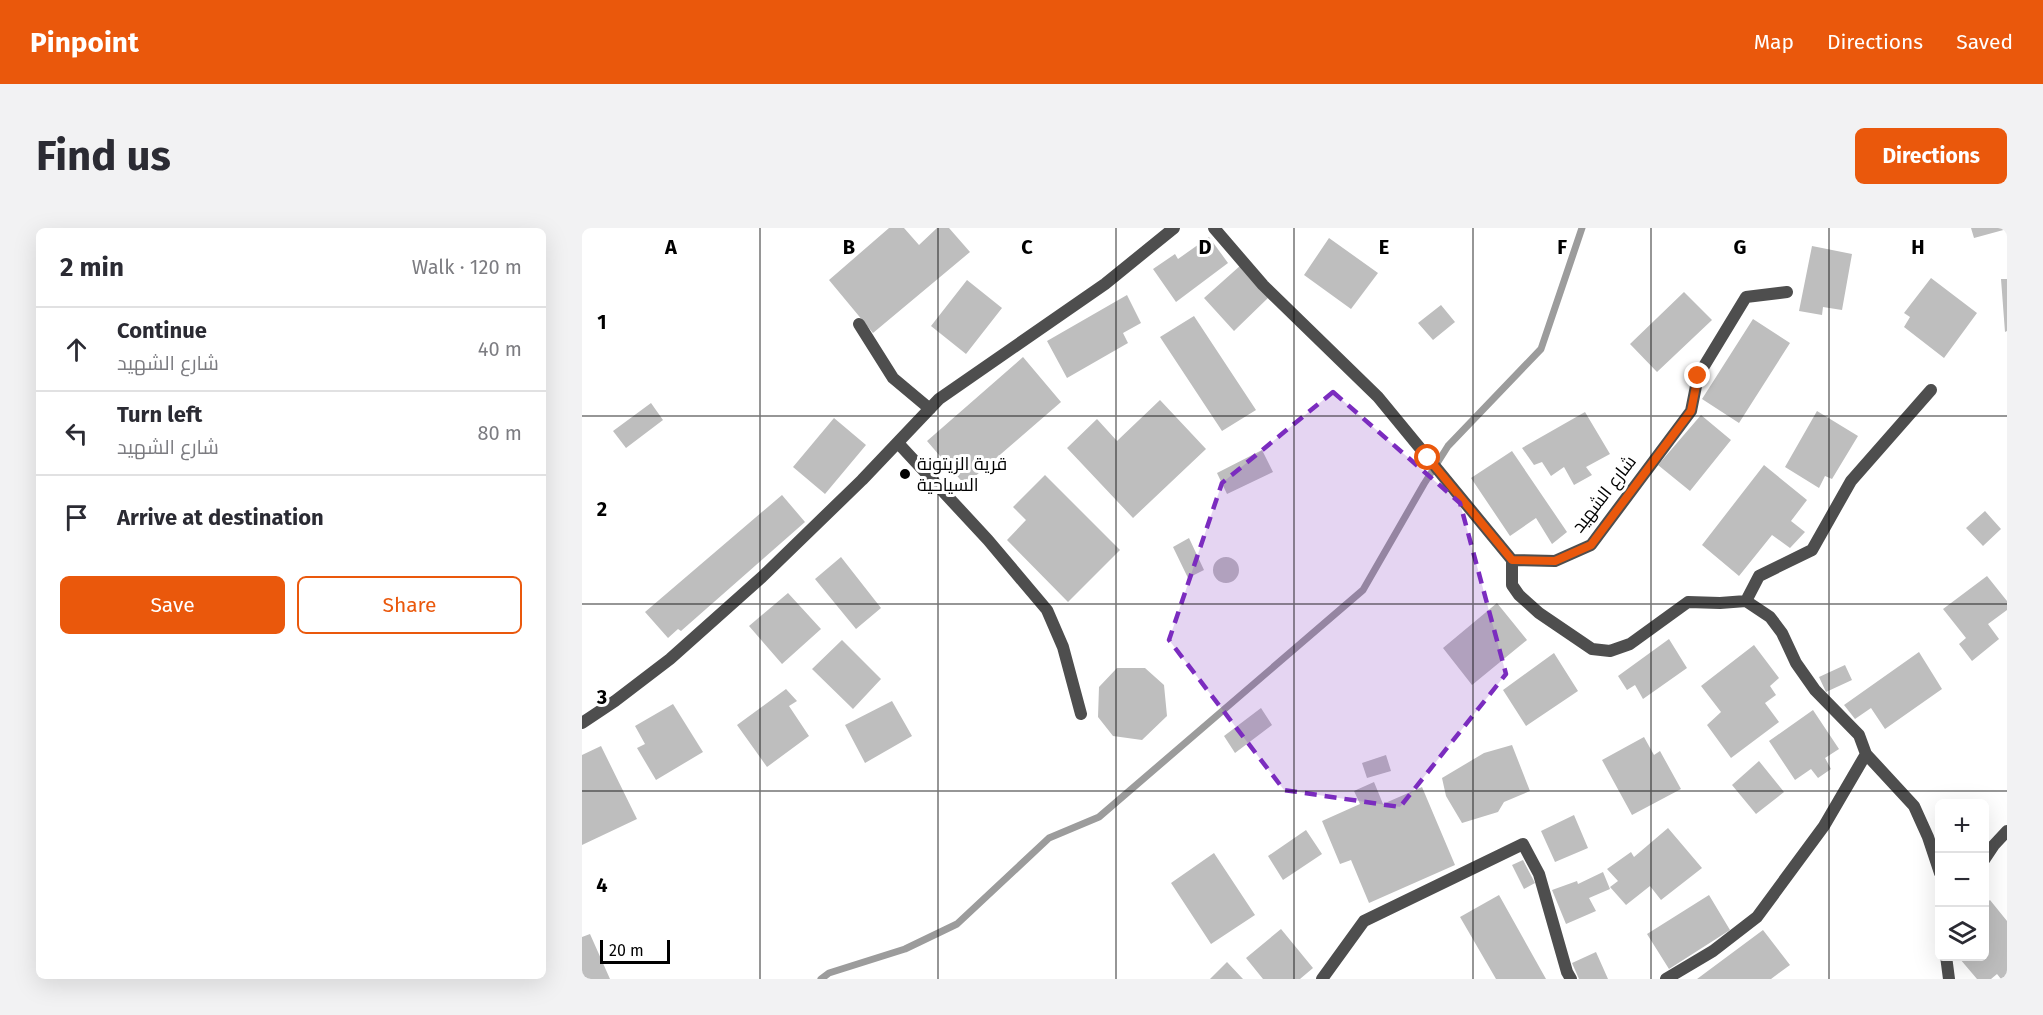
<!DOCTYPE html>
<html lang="en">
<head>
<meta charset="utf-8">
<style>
  body { margin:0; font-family:"Fira Sans",Cairo,sans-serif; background:#f2f2f3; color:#2b2b33 }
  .controls { position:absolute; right:18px; bottom:18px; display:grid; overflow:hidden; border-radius:9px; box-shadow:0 6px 24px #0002 }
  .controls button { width:54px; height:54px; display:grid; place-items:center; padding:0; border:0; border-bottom:2px solid #e1e1e2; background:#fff; color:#2b2b33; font:30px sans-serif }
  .scale { position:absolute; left:18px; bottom:15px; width:70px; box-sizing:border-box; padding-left:6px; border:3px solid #000; border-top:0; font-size:16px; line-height:21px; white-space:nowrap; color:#000; -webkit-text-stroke:4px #fff; paint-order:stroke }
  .stop { position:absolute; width:18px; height:18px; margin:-14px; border:4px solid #ea580c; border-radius:50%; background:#fff }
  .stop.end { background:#ea580c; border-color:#fff; box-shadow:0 2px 6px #0008 }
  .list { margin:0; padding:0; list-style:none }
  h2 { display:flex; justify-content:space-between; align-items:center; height:78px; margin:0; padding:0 24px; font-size:26px }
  h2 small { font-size:20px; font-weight:400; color:#7c7c81 }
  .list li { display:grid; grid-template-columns:39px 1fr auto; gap:18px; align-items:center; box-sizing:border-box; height:84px; padding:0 24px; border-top:2px solid #e1e1e2 }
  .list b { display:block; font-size:22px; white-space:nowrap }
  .list p { margin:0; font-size:20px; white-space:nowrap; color:#7c7c81 }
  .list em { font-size:20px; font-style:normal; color:#7c7c81 }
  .actions { display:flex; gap:12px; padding:18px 24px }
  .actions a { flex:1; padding:14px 0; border:2px solid #ea580c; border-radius:9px; text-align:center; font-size:21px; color:#ea580c }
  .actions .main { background:#ea580c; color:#fff }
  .icon { flex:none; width:33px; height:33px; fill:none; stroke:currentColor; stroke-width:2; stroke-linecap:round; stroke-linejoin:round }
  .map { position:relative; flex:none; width:1425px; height:751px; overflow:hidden; border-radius:9px }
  header { display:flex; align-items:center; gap:36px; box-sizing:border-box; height:84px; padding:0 30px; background:#ea580c; color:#fff }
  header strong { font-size:28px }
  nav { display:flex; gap:33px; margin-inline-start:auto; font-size:21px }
  .intro { display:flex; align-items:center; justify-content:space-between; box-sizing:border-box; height:144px; padding:0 36px }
  h1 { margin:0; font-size:42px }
  .button { padding:15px 27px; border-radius:9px; background:#ea580c; color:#fff; font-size:21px; font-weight:700 }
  main { display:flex; gap:36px; padding:0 36px }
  aside { flex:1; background:#fff; border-radius:9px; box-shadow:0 6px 24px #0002 }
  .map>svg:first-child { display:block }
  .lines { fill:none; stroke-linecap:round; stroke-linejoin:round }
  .stream { stroke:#9c9c9c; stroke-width:7 }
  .building { fill:#bebebe }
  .minor { stroke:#4e4e4e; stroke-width:12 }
  .route { stroke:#ea580c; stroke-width:8 }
  .marked { fill:#7b2cbf; fill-opacity:0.2; stroke:#7b2cbf; stroke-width:4.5; stroke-dasharray:12 8; stroke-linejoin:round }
  .grid { fill:none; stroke:#000; stroke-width:1.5; stroke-opacity:0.55 }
  .poi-dot { fill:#000; stroke:#fff; stroke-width:2 }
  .labels { text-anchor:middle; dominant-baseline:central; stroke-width:6; stroke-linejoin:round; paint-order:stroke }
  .poi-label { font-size:18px; fill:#000; stroke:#fff; text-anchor:start }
  .street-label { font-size:18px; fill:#000; stroke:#fff }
  .grid-label { font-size:20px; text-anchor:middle; font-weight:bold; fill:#000; stroke:#fff; stroke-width:6; stroke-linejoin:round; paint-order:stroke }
</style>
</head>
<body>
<header>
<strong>Pinpoint</strong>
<nav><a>Map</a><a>Directions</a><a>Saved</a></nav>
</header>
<div class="intro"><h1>Find us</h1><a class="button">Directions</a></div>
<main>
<aside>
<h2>2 min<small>Walk · 120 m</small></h2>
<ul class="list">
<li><svg class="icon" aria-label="ahead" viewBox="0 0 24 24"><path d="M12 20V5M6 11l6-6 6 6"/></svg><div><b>Continue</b><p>شارع الشهيد</p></div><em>40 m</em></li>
<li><svg class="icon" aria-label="left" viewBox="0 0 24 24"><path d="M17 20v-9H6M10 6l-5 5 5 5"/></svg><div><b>Turn left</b><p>شارع الشهيد</p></div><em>80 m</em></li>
<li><svg class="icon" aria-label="arrive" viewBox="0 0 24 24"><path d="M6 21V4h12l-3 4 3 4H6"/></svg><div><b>Arrive at destination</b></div></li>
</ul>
<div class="actions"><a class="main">Save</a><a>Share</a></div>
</aside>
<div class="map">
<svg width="1425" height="751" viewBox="0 0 1425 751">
  <rect width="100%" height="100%" fill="#fff"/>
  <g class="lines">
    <!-- stream -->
    <path class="stream" d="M 239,751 L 247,745 L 323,721 L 375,696 L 467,610 L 517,589 L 781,362 L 842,256 L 866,218 L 959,121 L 1000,0"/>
  </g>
  <!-- building -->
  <path class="building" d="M 307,0 L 322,0 L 337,17 L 355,0 L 367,0 L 388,24 L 291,105 L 247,52 Z
    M 1389,0 L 1425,0 L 1425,1 L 1392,10 Z
    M 627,9 L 646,35 L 594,74 L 571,41 L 593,26 L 596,31 Z
    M 747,10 L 796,45 L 769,81 L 722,47 Z
    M 1230,18 L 1270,26 L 1260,82 L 1241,79 L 1240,87 L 1217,83 Z
    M 659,37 L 687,69 L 652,103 L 622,70 Z
    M 1349,50 L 1395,85 L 1362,130 L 1322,99 L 1328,89 L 1322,85 Z
    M 1419,51 L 1425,51 L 1425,103 L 1423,104 Z
    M 385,52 L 420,80 L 384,126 L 349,98 Z
    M 1102,64 L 1130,92 L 1075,144 L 1048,116 Z
    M 545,67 L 559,95 L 541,105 L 546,115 L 485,150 L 465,113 Z
    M 859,77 L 873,94 L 851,112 L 836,95 Z
    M 612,88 L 674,182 L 640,203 L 578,109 Z
    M 1171,91 L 1208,115 L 1157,195 L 1120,171 Z
    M 441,129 L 479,174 L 383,257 L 345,213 Z
    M 578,172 L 624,221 L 551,290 L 485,220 L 515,191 L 535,213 Z
    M 69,175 L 81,192 L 44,220 L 31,203 Z
    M 1235,183 L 1276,208 L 1250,251 L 1243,248 L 1237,260 L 1203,239 Z
    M 1003,184 L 1028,226 L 1004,239 L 1010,247 L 992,257 L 982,239 L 969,248 L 960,234 L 952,237 L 940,220 Z
    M 1119,187 L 1149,212 L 1108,263 L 1076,237 Z
    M 252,190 L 284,217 L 243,266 L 211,239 Z
    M 680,222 L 691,244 L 645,266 L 635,245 Z
    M 930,223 L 985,304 L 970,316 L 954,290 L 928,308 L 889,250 Z
    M 1182,237 L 1225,272 L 1209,293 L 1223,304 L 1208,320 L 1190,307 L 1157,348 L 1120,317 Z
    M 463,247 L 538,322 L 486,374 L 425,312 L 444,292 L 431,279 Z
    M 200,267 L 223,294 L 99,403 L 96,401 L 86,410 L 63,384 Z
    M 1403,283 L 1419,301 L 1401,318 L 1384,300 Z
    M 607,310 L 622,342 L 606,350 L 591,319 Z
    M 259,329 L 299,380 L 274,401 L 233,351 Z
    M631 342a13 13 0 1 1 26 0a13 13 0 1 1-26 0Z
    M 1405,348 L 1425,373 L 1425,382 L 1406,396 L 1417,411 L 1390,433 L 1377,416 L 1384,410 L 1361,381 Z
    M 206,365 L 239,401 L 200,436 L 167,398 Z
    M 915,375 L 945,412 L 890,457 L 861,420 Z
    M 1087,411 L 1105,440 L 1061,471 L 1053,457 L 1045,462 L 1036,448 Z
    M 260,412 L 299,451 L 271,481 L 230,441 Z
    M 1172,417 L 1197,450 L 1188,458 L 1194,467 L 1183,475 L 1197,494 L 1149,530 L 1125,497 L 1139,484 L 1119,458 Z
    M 1337,424 L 1360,461 L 1303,501 L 1289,480 L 1273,491 L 1262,477 Z
    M 972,425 L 996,463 L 944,498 L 921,462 Z
    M 1263,437 L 1270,452 L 1244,464 L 1237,449 Z
    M 535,440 L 563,440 L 582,457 L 585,488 L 560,512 L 531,508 L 516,489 L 517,459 Z
    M 204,461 L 215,473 L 207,478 L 227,508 L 185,539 L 155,497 Z
    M 310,473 L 330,508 L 283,535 L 263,497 Z
    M 91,476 L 121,524 L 74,552 L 55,520 L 63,516 L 53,498 Z
    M 679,480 L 690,497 L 653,525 L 642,508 Z
    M 1231,482 L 1257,521 L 1243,530 L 1249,541 L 1236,550 L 1229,541 L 1213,552 L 1187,513 Z
    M 1062,509 L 1072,527 L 1078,523 L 1099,561 L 1050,587 L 1020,532 Z
    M 930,517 L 948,563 L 922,574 L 916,584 L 880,595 L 864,568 L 860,550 L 902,525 Z
    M 19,518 L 55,591 L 0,617 L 0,527 Z
    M 804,527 L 809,543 L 785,550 L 780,535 Z
    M 1177,533 L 1202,564 L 1174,586 L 1150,557 Z
    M 792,554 L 801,576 L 840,559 L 873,637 L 787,675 L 769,632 L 758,636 L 740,593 L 778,576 L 772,563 Z
    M 992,587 L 1006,620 L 973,634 L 959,603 Z
    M 1086,600 L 1120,640 L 1079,672 L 1068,658 L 1044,677 L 1028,659 L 1036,653 L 1025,641 L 1049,624 L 1052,629 Z
    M 724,602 L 740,626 L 701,652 L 686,628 Z
    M 632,625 L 673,687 L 629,716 L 589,655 Z
    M 941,632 L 953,655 L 942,661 L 930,637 Z
    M 1021,644 L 1028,661 L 1007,670 L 1014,683 L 984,696 L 970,662 L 995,653 L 996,656 Z
    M 917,667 L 964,751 L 914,751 L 878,689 Z
    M 1127,667 L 1148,702 L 1087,741 L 1065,706 Z
    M 1408,672 L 1425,693 L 1425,751 L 1419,751 L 1415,746 L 1409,751 L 1395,751 L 1378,731 L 1381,728 L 1402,728 L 1402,677 Z
    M 699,701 L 731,740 L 718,751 L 681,751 L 664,730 Z
    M 1181,702 L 1208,737 L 1189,751 L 1115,751 Z
    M 8,706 L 28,751 L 0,751 L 0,709 Z
    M 1014,724 L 1026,751 L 997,751 L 990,735 Z
    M 645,734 L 661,751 L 628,751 Z"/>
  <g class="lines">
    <!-- minor -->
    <path class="minor" d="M 632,0 L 681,57 L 796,169 L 930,332 L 973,333 L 1009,317 L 1109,183 L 1116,148 L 1164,69 L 1205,64
      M 277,96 L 311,150 L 348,181
      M 316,215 L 406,312 L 465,382 L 481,419 L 499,486
      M 930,332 L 930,357 L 937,367 L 957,385 L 1010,421 L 1028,423 L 1048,416 L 1106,374 L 1138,375 L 1164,373 L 1188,389 L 1200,405 L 1214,435 L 1233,462 L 1277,507 L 1284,526 L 1332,578 L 1346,609 L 1358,645
      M 1164,373 L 1177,348 L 1230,322 L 1269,253 L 1349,162
      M 0,495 L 33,473 L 88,431 L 180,349 L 280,252 L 357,171 L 523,56 L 592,0
      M 1402,632 L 1412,617 L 1425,603
      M 1364,728 L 1367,751
      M 740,751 L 782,693 L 941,616 L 957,646 L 985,744 L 989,751
      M 1084,751 L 1131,723 L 1175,689 L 1242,598 L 1284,526"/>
  </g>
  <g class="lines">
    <!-- route -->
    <path class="route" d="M 846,230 L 930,332 L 973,333 L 1009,317 L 1109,183 L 1116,148"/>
  </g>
  <!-- marked area -->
  <path class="marked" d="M 751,164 L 878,275 L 924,446 L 818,579 L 702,562 L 587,412 L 640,255 Z"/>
  <!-- grid -->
  <path class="grid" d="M 178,0 L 178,751M 356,0 L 356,751M 534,0 L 534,751M 712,0 L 712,751M 891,0 L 891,751M 1069,0 L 1069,751M 1247,0 L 1247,751M 0,188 L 1425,188M 0,376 L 1425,376M 0,563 L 1425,563"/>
  <!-- markers -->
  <circle class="poi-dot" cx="323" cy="246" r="6"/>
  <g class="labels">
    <!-- poi labels -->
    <g class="poi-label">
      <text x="335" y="236">قرية الزيتونة<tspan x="335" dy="21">السياحية</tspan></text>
    </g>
    <!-- street labels -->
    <g class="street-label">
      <text transform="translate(1022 266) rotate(-52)">شارع الشهيد</text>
    </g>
  </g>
  <g class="grid-label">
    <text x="89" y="26">A</text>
    <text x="267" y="26">B</text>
    <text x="445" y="26">C</text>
    <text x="623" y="26">D</text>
    <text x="802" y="26">E</text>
    <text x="980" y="26">F</text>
    <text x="1158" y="26">G</text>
    <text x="1336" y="26">H</text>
    <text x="20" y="101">1</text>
    <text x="20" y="288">2</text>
    <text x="20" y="476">3</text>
    <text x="20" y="664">4</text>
  </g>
</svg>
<div class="controls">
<button>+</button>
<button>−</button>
<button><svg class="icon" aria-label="layers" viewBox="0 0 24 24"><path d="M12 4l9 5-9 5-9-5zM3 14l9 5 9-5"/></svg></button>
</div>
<div class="scale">20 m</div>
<div class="stop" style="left:846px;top:230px"></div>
<div class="stop end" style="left:1116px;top:148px"></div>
</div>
</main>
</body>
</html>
